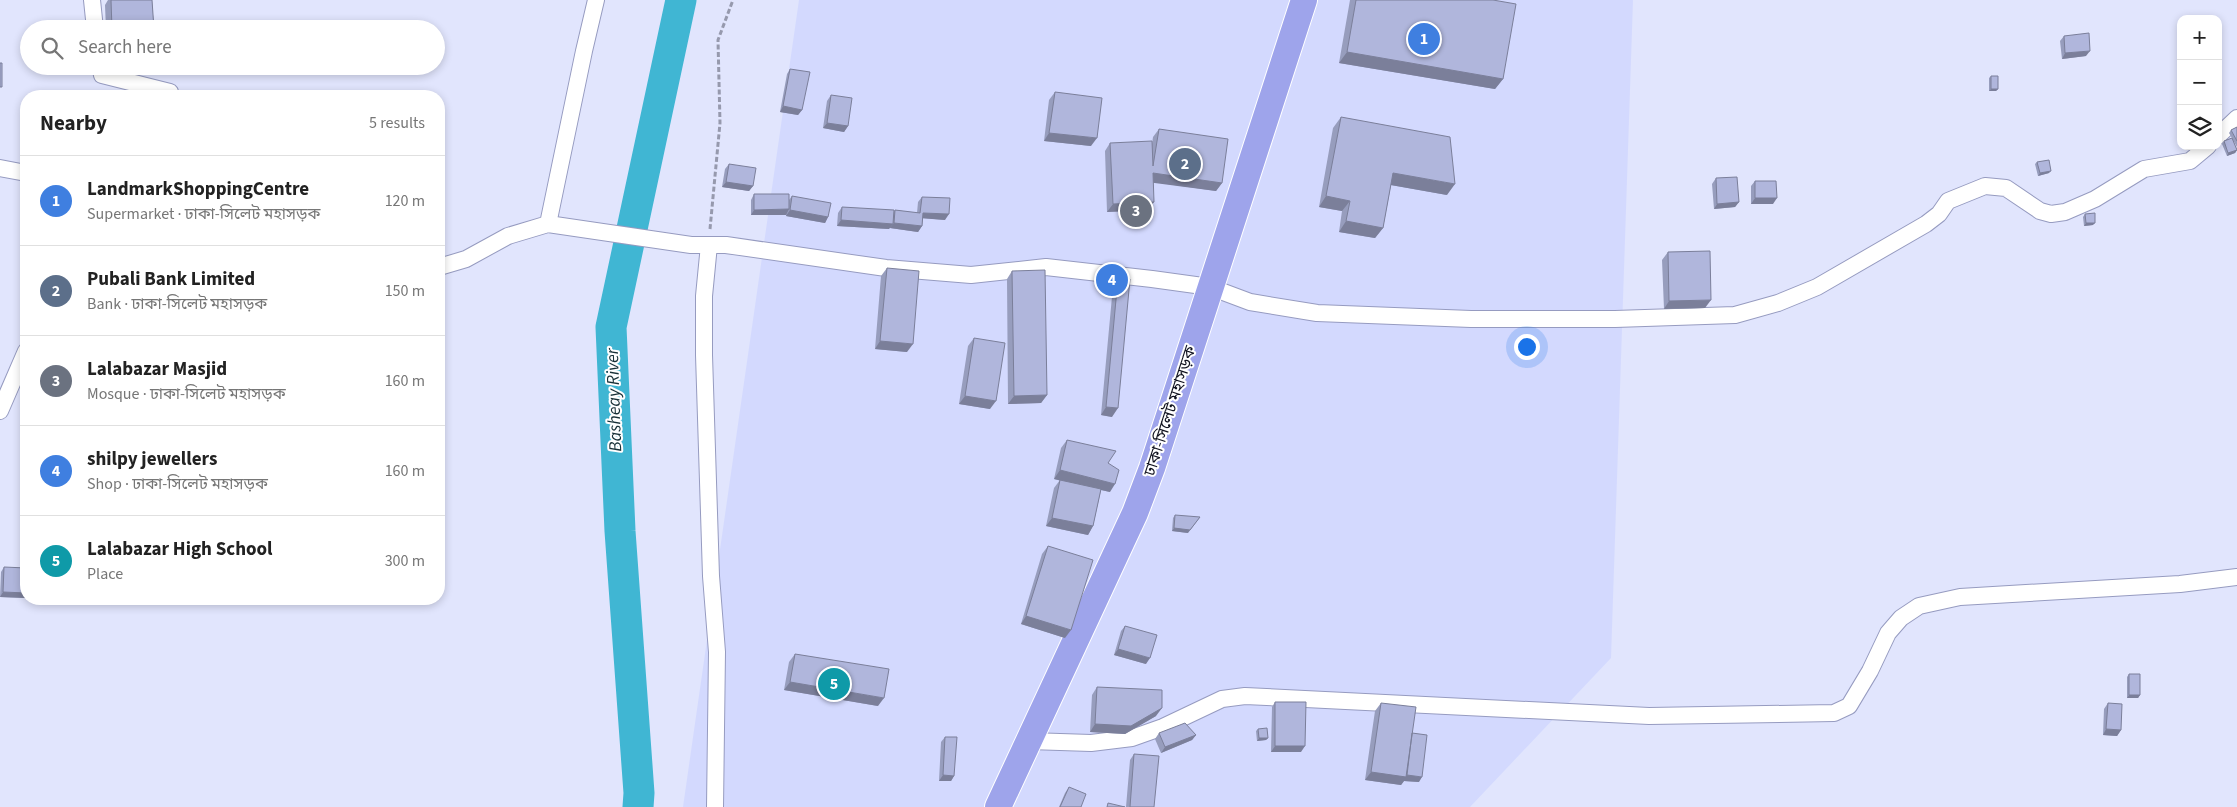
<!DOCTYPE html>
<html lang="en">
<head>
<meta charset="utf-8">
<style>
  body { margin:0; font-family:"Source Sans 3","Noto Sans Bengali",sans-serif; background:#f2f2f2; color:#222 }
  .controls { position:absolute; right:15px; top:15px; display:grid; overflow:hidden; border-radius:10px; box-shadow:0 2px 8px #0003 }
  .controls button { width:45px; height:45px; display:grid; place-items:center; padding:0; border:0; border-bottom:1px solid #e0e0e0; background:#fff; color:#222; font:25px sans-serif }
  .you { position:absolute; left:1526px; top:346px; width:18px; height:18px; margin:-12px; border:4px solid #fff; border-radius:50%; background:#1a73e8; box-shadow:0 0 0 8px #1a73e833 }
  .badge { display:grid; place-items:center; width:32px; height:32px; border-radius:50%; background:#0f766e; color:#fff; font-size:16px; font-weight:700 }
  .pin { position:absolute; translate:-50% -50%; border:2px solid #fff; box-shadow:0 1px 5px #0006 }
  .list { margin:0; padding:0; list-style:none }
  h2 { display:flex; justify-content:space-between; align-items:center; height:65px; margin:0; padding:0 20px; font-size:21px }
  h2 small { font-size:16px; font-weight:400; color:#767676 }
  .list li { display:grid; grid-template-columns:32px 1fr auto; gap:15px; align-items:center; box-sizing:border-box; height:90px; padding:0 20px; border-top:1px solid #e0e0e0 }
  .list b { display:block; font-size:19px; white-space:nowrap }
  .list p { margin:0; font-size:16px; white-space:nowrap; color:#767676 }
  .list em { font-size:16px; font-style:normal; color:#767676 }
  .icon { flex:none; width:28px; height:28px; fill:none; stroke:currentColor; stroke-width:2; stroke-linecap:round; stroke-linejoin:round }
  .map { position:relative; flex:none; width:2237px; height:807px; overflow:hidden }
  .search { position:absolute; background:#fff; box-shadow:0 2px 8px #0003; left:20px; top:20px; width:425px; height:55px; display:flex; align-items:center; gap:12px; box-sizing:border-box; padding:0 18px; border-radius:28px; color:#767676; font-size:19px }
  .panel { position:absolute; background:#fff; box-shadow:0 2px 8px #0003; left:20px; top:90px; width:425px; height:515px; border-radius:20px }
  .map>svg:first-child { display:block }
  .built { fill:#d3d9fe }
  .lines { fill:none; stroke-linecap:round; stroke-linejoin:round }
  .river { stroke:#40b6d3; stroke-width:31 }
  .minor-casing { stroke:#969bc0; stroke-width:18 }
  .trunk-casing { stroke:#fff; stroke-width:28 }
  .path { stroke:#9699ad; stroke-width:3; stroke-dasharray:5 2.5; stroke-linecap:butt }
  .minor { stroke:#fff; stroke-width:16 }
  .trunk { stroke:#9ea4eb; stroke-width:26 }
  .wall { fill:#979dbd }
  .shaded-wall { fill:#7b7f9a }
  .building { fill:#b0b6dc; stroke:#7b7f9a }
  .labels { text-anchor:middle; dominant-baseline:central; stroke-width:4; stroke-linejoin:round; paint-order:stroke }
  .street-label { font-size:16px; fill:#0f111e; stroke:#fff }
  .water-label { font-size:18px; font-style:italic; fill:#173037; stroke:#fff }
</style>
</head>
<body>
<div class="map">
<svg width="2237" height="807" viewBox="0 0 2237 807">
  <rect width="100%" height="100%" fill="#e1e5fd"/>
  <!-- built -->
  <path class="built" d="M 799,0 L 1633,0 L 1611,658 L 1470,807 L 683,807 Z"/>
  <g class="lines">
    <!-- river -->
    <path class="river" d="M 638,807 L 639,793 L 620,531 L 611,327 L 681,0"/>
    <!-- minor casing -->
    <g class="minor-casing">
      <path id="minor" d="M 92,0 L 95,29
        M 100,66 L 102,75 L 170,92 L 169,96
        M 2218,136 L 2237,118
        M 0,168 L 26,173
        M 548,224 L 584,51 L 596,0
        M 709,245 L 704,296 L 704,355 L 711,576 L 717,652 L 715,807
        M 439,267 L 466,259 L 508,236 L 548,224 L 691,245 L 726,245 L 886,268 L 971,275 L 1046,267 L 1152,279 L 1210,287 L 1250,302 L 1317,313 L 1471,319 L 1615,319 L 1735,315 L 1778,303 L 1817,287 L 1926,224 L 1939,214 L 1948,201 L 1985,186 L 2006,188 L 2040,211 L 2051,214 L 2065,212 L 2095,199 L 2144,169 L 2190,161 L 2208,146
        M 0,411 L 26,351
        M 1029,741 L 1091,743 L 1132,738 L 1163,727 L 1222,699 L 1245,696 L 1649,716 L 1834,713 L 1849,706 L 1870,671 L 1888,633 L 1901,618 L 1919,606 L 1960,597 L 2180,584 L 2237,577"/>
    </g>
    <!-- trunk casing -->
    <g class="trunk-casing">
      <path id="trunk" d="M 998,807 L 1135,513 L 1152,468 L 1304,0"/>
    </g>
    <!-- path -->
    <path class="path" d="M 710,229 L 720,123 L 718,40 L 733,0"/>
    <!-- minor -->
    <use href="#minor" class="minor"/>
    <!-- trunk -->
    <use href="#trunk" class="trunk"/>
  </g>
  <!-- wall -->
  <path class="wall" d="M 108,0 L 152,0 L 154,29 L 106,29 L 105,5 Z
    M 1350,0 L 1493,0 L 1503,79 L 1495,89 L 1339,63 Z
    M 2064,36 L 2086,56 L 2062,59 L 2060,41 Z
    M 790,69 L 802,110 L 798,115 L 780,112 L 787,74 Z
    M 1991,76 L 1998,89 L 1996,91 L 1989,91 L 1989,78 Z
    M 1055,92 L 1091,146 L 1044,141 L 1049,100 Z
    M 831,95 L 848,126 L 844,132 L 823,128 L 827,101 Z
    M 1341,117 L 1447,195 L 1391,185 L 1383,228 L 1375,238 L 1339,232 L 1342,211 L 1319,207 L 1333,128 Z
    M 2237,127 L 2237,147 L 2233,140 L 2237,150 L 2235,153 L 2227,156 L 2222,144 L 2224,141 L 2232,138 L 2229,133 L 2231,130 Z
    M 1159,129 L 1222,183 L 1216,191 L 1153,182 L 1148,210 L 1107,212 L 1105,151 L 1110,143 L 1152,144 L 1153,137 Z
    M 2037,162 L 2049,173 L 2038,176 L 2035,164 Z
    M 729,164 L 753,186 L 749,191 L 722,187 L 725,169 Z
    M 1716,178 L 1739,202 L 1735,207 L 1714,209 L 1712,184 Z
    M 1755,181 L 1773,204 L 1751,204 L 1751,186 Z
    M 754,194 L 789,200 L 792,196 L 828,217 L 825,223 L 786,216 L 786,214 L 786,215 L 751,215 L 751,200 Z
    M 922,197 L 945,220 L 923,218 L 922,226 L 918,232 L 890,228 L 890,227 L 889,229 L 837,226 L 838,213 L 842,207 L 893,213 L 895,210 L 917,213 L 918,202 Z
    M 2085,214 L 2093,225 L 2084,226 L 2083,217 Z
    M 1668,252 L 1705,308 L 1664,309 L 1662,260 Z
    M 887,268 L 907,352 L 875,349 L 881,276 Z
    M 1012,271 L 1047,395 L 1041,403 L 1008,404 L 1007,279 Z
    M 1118,278 L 1112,417 L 1101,415 L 1113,286 Z
    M 974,338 L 990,409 L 959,404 L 968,346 Z
    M 1067,440 L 1108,463 L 1110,492 L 1101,490 L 1093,526 L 1088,535 L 1046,526 L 1054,488 L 1060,480 L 1066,482 L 1054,479 L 1061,448 Z
    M 1175,515 L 1188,533 L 1172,531 L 1173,518 Z
    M 1048,546 L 1065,638 L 1021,624 L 1042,554 Z
    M 4,567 L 26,598 L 0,597 L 1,572 Z
    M 1125,626 L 1146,664 L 1114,655 L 1121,631 Z
    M 795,654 L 878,706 L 784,690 L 789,662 Z
    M 2129,674 L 2140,695 L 2138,698 L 2127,698 L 2127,677 Z
    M 1097,687 L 1156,716 L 1125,734 L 1090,732 L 1092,695 Z
    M 1275,702 L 1301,752 L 1271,752 L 1272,707 Z
    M 1381,703 L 1412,733 L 1419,782 L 1404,781 L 1401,785 L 1365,780 L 1375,711 Z
    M 2108,703 L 2121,730 L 2117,736 L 2103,735 L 2104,709 Z
    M 1258,729 L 1268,738 L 1266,740 L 1257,741 L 1256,731 Z
    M 1159,733 L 1196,735 L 1192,740 L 1161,753 L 1155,739 Z
    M 945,737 L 954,776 L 951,781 L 939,781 L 941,742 Z
    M 1134,754 L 1154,807 L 1126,807 L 1130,760 Z
    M 1069,787 L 1081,807 L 1059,807 L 1065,793 Z"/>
  <!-- shaded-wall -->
  <path class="shaded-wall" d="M 2090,51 L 2086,56 L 2062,59 L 2065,53 Z
    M 1347,52 L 1503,79 L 1495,89 L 1339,63 Z
    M 1991,89 L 1998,89 L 1996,91 L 1989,91 Z
    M 783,106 L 802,110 L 798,115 L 780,112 Z
    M 827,123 L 848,126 L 844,132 L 823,128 Z
    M 1049,133 L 1097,138 L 1091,146 L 1044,141 Z
    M 2237,150 L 2235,153 L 2227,156 L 2228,153 Z
    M 2051,171 L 2049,173 L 2038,176 L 2040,173 Z
    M 1153,173 L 1222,183 L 1216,191 L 1147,182 Z
    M 1393,173 L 1455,184 L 1447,195 L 1385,184 Z
    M 726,182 L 753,186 L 749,191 L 722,187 Z
    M 1326,196 L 1350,201 L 1342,211 L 1319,207 Z
    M 1755,198 L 1777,198 L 1773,204 L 1751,204 Z
    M 1154,202 L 1148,210 L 1107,212 L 1113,204 Z
    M 1739,202 L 1735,207 L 1714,209 L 1717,204 Z
    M 789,209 L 786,215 L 751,215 L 754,210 Z
    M 790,210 L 828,217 L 825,223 L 786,216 Z
    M 923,213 L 949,214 L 945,220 L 919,218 Z
    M 841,220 L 893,224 L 889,229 L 837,226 Z
    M 1346,221 L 1383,228 L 1375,238 L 1339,232 Z
    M 894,223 L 922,226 L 918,232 L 890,228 Z
    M 2086,223 L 2095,223 L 2093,225 L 2084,226 Z
    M 1711,300 L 1705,308 L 1664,309 L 1669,301 Z
    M 880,341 L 913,344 L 907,352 L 875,349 Z
    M 1047,395 L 1041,403 L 1008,404 L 1014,396 Z
    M 965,396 L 996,401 L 990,409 L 959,404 Z
    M 1106,407 L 1118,408 L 1112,417 L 1101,415 Z
    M 1060,470 L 1115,484 L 1110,492 L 1054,479 Z
    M 1200,517 L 1188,533 L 1172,531 L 1174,528 Z
    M 1052,518 L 1093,526 L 1088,535 L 1046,526 Z
    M 3,592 L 26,593 L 26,598 L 0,597 Z
    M 1026,616 L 1071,630 L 1065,638 L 1021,624 Z
    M 1118,649 L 1150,658 L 1146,664 L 1114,655 Z
    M 790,682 L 884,698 L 878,706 L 784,690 Z
    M 2129,695 L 2140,695 L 2138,698 L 2127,698 Z
    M 1162,708 L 1156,716 L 1125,734 L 1090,732 L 1095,724 Z
    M 2106,729 L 2121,730 L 2117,736 L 2103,735 Z
    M 1196,735 L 1192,740 L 1161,753 L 1165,747 Z
    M 1259,738 L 1268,738 L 1266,740 L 1257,741 Z
    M 1275,746 L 1305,746 L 1301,752 L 1271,752 Z
    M 1371,772 L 1406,775 L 1422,777 L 1419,782 L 1404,781 L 1401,785 L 1365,780 Z
    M 943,775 L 954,776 L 951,781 L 939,781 Z"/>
  <!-- building -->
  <path class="building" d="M 111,0 L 152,0 L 154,29 L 112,29 Z
    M 1356,0 L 1493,0 L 1516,4 L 1503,79 L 1347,52 Z
    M 2089,33 L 2090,51 L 2065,53 L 2064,36 Z
    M 0,63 L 2,63 L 2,87 L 0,87 Z
    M 790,69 L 810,72 L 802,110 L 783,106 Z
    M 1991,76 L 1998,76 L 1998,89 L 1991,89 Z
    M 1055,92 L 1102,98 L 1097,138 L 1049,133 Z
    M 831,95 L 852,98 L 848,126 L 827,123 Z
    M 1341,117 L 1450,137 L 1455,184 L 1393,173 L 1383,228 L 1346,221 L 1350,201 L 1326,196 Z
    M 2237,127 L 2237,141 L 2231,130 Z
    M 1159,129 L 1228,139 L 1222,183 L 1153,173 L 1154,202 L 1113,204 L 1110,143 L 1152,141 L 1153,166 Z
    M 2232,138 L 2237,150 L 2228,153 L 2224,141 Z
    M 2049,160 L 2051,171 L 2040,173 L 2037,162 Z
    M 729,164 L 756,168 L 753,186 L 726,182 Z
    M 1737,177 L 1739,202 L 1717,204 L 1716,178 Z
    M 1755,181 L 1776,181 L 1777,198 L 1755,198 Z
    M 754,194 L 789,194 L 789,209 L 754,210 Z
    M 792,196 L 831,203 L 828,217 L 790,210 Z
    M 922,197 L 950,198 L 949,214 L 923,213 L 922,226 L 894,223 L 895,210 L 920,213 Z
    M 842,207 L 894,210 L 893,224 L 841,220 Z
    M 2095,213 L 2095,223 L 2086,223 L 2085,214 Z
    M 1710,251 L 1711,300 L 1669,301 L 1668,252 Z
    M 887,268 L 919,271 L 913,344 L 880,341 Z
    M 1045,270 L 1047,395 L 1014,396 L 1012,271 Z
    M 1118,278 L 1130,279 L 1118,408 L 1106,407 Z
    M 974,338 L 1005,343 L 996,401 L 965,396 Z
    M 1067,440 L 1116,451 L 1108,463 L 1119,470 L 1115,484 L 1060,470 Z
    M 1060,480 L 1101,489 L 1093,526 L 1052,518 Z
    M 1175,515 L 1200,517 L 1190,530 L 1174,528 Z
    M 1048,546 L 1093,560 L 1071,630 L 1026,616 Z
    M 4,567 L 26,568 L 26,593 L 3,592 Z
    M 1125,626 L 1157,635 L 1150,658 L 1118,649 Z
    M 795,654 L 889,669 L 884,698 L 790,682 Z
    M 2129,674 L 2140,674 L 2140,695 L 2129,695 Z
    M 1097,687 L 1162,690 L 1162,708 L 1131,726 L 1095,724 Z
    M 1275,702 L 1306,702 L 1305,746 L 1275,746 Z
    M 1381,703 L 1416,707 L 1406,777 L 1371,772 Z
    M 2108,703 L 2122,704 L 2121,730 L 2106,729 Z
    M 1185,723 L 1196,735 L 1165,747 L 1159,733 Z
    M 1267,728 L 1268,738 L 1259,738 L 1258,729 Z
    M 1412,733 L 1427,735 L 1422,777 L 1407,775 Z
    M 945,737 L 957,737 L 954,776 L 943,775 Z
    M 1134,754 L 1159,756 L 1154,807 L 1130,807 Z
    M 1069,787 L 1086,794 L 1081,807 L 1060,807 Z
    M 1108,803 L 1125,807 L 1107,807 Z"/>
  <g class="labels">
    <!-- street labels -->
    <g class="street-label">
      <text transform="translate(1170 411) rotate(-72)">ঢাকা-সিলেট মহাসড়ক</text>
    </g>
    <!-- water labels -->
    <g class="water-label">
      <text transform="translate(614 400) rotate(-92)">Basheay River</text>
    </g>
  </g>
</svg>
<div class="controls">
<button>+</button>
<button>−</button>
<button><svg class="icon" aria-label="layers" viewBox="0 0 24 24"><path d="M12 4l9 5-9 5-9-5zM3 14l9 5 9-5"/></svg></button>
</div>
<div class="you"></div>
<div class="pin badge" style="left:1424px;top:39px;background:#3f7fe0">1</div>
<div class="pin badge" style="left:1185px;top:164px;background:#5c6f8a">2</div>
<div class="pin badge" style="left:1136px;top:211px;background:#6b7280">3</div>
<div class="pin badge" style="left:1112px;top:280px;background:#3f7fe0">4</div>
<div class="pin badge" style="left:834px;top:684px;background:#0f9aa8">5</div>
<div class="search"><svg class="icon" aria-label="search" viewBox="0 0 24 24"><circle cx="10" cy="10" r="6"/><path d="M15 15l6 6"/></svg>Search here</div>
<section class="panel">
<h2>Nearby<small>5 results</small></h2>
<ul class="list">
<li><span class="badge" style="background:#3f7fe0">1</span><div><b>LandmarkShoppingCentre</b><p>Supermarket · ঢাকা-সিলেট মহাসড়ক</p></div><em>120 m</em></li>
<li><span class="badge" style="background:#5c6f8a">2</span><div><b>Pubali Bank Limited</b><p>Bank · ঢাকা-সিলেট মহাসড়ক</p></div><em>150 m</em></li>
<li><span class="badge" style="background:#6b7280">3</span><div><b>Lalabazar Masjid</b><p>Mosque · ঢাকা-সিলেট মহাসড়ক</p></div><em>160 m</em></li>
<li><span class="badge" style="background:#3f7fe0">4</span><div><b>shilpy jewellers</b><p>Shop · ঢাকা-সিলেট মহাসড়ক</p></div><em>160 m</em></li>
<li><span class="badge" style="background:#0f9aa8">5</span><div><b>Lalabazar High School</b><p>Place</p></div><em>300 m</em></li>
</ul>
</section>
</div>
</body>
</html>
